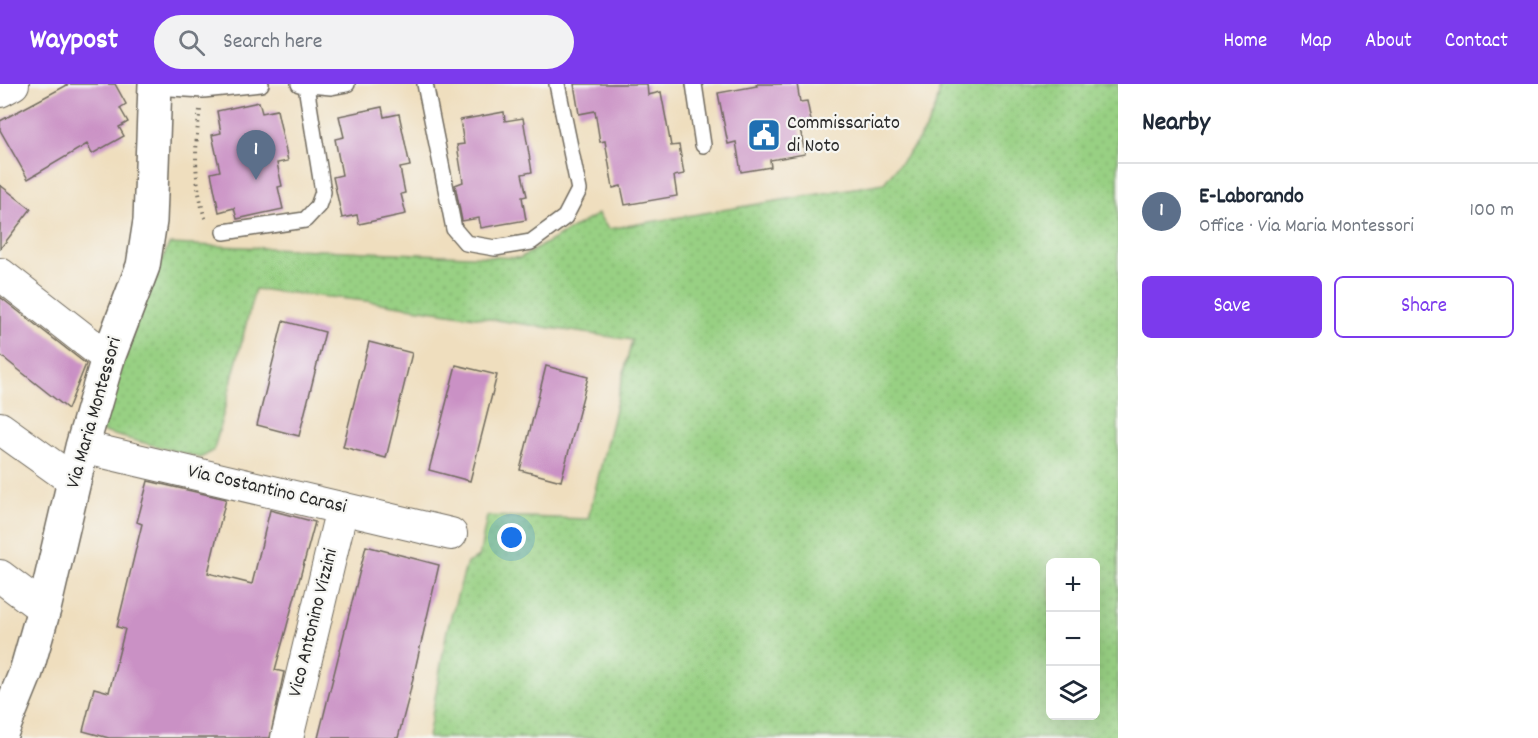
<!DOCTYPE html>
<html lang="en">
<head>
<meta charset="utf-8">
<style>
  body { margin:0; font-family:Dekko,sans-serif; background:#f2f2f3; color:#1f2937 }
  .controls { position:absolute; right:18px; bottom:18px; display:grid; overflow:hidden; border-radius:9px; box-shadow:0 6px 24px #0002 }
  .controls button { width:54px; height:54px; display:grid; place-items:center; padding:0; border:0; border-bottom:2px solid #e0e1e3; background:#fff; color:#1f2937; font:30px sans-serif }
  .you { position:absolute; left:512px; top:454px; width:21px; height:21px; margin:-15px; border:4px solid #fff; border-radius:50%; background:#1a73e8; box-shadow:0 0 0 9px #1a73e833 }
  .badge { display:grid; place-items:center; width:39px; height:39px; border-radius:50%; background:#7c3aed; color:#fff; font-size:20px; font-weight:700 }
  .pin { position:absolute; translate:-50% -50px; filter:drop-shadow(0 2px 3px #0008) }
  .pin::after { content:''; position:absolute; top:32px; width:21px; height:18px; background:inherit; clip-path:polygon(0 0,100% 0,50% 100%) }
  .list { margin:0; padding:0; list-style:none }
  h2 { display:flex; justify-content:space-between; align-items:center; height:78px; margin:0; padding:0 24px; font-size:26px }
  h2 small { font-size:20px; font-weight:400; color:#747a83 }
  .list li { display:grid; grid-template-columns:39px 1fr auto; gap:18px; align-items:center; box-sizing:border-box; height:96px; padding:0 24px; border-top:2px solid #e0e1e3 }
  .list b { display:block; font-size:22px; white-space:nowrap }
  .list p { margin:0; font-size:20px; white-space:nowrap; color:#747a83 }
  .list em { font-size:20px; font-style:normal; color:#747a83 }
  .actions { display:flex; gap:12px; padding:18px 24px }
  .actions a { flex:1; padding:14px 0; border:2px solid #7c3aed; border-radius:9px; text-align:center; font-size:21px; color:#7c3aed }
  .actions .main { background:#7c3aed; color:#fff }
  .icon { flex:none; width:33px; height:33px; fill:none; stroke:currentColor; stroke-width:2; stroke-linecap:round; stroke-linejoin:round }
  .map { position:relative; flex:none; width:1118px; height:654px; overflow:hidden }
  header { display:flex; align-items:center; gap:36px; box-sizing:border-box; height:84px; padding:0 30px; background:#7c3aed; color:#fff }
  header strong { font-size:28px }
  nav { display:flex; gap:33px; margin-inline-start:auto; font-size:21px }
  .search { width:420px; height:54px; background:#f2f2f3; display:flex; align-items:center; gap:15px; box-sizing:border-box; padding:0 21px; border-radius:33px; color:#747a83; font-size:22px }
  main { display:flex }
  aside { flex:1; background:#fff }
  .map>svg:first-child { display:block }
  .grass { fill:url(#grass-dots); stroke:#627e57; stroke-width:1.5; fill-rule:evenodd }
  .building { fill:#ca91c5 }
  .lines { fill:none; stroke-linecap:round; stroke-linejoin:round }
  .service-casing { stroke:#706a5e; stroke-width:18 }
  .minor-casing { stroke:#706a5e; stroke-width:34 }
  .tertiary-casing { stroke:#706a5e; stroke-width:36 }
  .path { stroke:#706a5e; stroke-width:4; stroke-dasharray:1.5 4.5; stroke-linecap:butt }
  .service { stroke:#fff; stroke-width:15 }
  .minor { stroke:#fff; stroke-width:32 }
  .tertiary { stroke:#fff; stroke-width:33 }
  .labels { text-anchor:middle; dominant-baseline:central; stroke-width:4.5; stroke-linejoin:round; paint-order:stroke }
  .poi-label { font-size:20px; fill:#2b2b2b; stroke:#f6f6f2; text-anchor:start }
  .street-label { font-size:20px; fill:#2b2b2b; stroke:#f6f6f2 }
</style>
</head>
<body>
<header>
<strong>Waypost</strong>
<div class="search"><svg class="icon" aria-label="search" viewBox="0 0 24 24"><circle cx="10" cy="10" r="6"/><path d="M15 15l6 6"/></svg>Search here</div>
<nav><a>Home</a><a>Map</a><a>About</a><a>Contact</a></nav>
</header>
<main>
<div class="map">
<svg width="1118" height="654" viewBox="0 0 1118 654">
  <defs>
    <pattern id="grass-dots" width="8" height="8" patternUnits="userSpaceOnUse" patternTransform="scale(1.5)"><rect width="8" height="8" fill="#98d083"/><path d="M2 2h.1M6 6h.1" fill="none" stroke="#83b371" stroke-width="1.8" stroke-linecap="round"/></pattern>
  </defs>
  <rect width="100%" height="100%" fill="#f6f6f2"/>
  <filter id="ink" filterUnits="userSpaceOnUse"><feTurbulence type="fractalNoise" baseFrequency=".0167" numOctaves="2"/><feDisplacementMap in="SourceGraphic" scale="12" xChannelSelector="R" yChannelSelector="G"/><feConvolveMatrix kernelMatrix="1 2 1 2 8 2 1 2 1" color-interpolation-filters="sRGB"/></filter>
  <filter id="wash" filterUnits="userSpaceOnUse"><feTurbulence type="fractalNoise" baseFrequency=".008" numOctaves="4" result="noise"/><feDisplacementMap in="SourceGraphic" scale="24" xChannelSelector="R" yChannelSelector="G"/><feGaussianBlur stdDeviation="1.35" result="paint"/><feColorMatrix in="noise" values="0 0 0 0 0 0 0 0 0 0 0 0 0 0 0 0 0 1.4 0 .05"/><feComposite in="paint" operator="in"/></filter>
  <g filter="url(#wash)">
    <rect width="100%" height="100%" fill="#efdebe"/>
    <!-- grass -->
    <path class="grass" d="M 940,0 L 1118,0 L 1118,654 L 428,654 L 447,546 L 467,479 L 479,473 L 487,432 L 588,435 L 632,256 L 366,217 L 255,205 L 214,366 L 201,374 L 99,347 L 145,216 L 169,160 L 520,174 L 598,130 L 608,145 L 884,99 C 908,68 938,41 940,0 ZM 1050,478 L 1096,478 L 1096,632 L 1050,632 Z"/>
    <g id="blocks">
      <!-- building -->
      <path class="building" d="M 69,0 L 115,0 L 126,20 L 120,24 L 128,38 L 119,43 L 124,52 L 92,70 L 87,60 L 28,95 L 0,46 L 0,37 Z
        M 574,0 L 647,0 L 648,11 L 661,8 L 671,62 L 679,61 L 684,90 L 674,92 L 677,112 L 625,121 L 621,102 L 613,104 L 605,57 L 600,58 L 595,27 L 579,30 Z
        M 756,0 L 797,0 L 800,18 L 807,17 L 812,42 L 800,44 L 805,70 L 770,76 L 771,83 L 741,88 L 736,58 L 728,60 L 718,9 L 757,2 Z
        M 259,18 L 262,29 L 277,26 L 288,77 L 277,79 L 282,102 L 278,103 L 283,125 L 237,135 L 234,124 L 219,128 L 211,89 L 220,87 L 212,51 L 221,49 L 217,27 Z
        M 382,23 L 384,33 L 399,30 L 410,82 L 400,84 L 405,109 L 401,110 L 406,130 L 359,140 L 357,131 L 342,134 L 333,93 L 342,91 L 335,55 L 344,53 L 339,32 Z
        M 504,28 L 505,37 L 523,34 L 532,88 L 522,90 L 527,112 L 522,113 L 526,136 L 481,144 L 479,134 L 462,137 L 455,101 L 463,98 L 457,61 L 464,60 L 460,36 Z
        M 0,101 L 31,125 L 0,165 Z
        M 0,213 L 86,280 L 68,325 L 0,271 Z
        M 283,237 L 325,248 L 299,352 L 257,341 Z
        M 369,258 L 412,269 L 386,374 L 343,363 Z
        M 456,281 L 497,291 L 470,397 L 429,386 Z
        M 546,282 L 588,293 L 561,397 L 520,386 Z
        M 148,397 L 226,415 L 208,489 L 252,500 L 270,426 L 315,438 L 275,586 L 284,588 L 270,654 L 109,654 L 83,647 L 94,604 L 109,608 L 125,545 L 117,543 L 142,440 L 137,438 Z
        M 366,462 L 439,481 L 408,616 L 398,654 L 318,654 Z"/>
    </g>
  </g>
  <g filter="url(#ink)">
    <use href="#blocks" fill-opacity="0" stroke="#706a5e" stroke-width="1.5"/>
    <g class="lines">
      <!-- service casing -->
      <g class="service-casing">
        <path id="service" d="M 299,0 L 331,3 L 347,0
          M 425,0 L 454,145 L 466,159 L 495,164 L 531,158 L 565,133 L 579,106 L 557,0
          M 694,0 L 703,61
          M 155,3 L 203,6 L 261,0
          M 224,148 L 305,136 L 318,122 L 323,108 L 306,2"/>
      </g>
      <!-- minor casing -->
      <g class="minor-casing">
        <path id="minor" d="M 0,7 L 13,0
          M 0,190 L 108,274
          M 0,344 L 74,397
          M 82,363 L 451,450
          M 0,492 L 44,525
          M 287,654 L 342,424"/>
      </g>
      <!-- tertiary casing -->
      <g class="tertiary-casing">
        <path id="tertiary" d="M 0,652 L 26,588 L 44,525 L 82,363 L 108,274 L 143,182 L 150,137 L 155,0"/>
      </g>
      <!-- path -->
      <path class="path" d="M 200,26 C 194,64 194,101 206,137"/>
      <!-- service -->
      <use href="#service" class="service"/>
      <!-- minor -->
      <use href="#minor" class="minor"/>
      <!-- tertiary -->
      <use href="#tertiary" class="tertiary"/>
    </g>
  </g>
  <!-- icons -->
  <defs>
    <g id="civic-square" transform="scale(1.725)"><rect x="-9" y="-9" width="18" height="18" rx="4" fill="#1f6fb2" stroke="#f6f6f2"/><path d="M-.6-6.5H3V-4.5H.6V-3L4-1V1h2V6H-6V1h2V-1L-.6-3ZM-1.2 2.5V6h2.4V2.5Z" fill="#fff"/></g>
  </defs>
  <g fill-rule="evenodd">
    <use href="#civic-square" x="764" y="51"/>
  </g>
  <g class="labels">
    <!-- poi labels -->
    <g class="poi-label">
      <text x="787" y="40">Commissariato<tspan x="787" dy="23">di Noto</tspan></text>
    </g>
    <!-- street labels -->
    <g class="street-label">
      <text transform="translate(95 329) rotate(-74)">Via Maria Montessori</text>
      <text transform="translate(267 406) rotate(13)">Via Costantino Carasi</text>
      <text transform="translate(314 539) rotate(-76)">Vico Antonino Vizzini</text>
    </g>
  </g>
</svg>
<div class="controls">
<button>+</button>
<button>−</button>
<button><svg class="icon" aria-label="layers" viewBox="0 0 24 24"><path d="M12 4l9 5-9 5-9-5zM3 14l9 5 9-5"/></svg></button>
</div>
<div class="you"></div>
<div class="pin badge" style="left:256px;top:96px;background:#5c6f8a">1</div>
</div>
<aside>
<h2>Nearby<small></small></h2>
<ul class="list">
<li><span class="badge" style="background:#5c6f8a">1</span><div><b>E-Laborando</b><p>Office · Via Maria Montessori</p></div><em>100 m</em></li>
</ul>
<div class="actions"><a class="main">Save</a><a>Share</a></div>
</aside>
</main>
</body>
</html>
